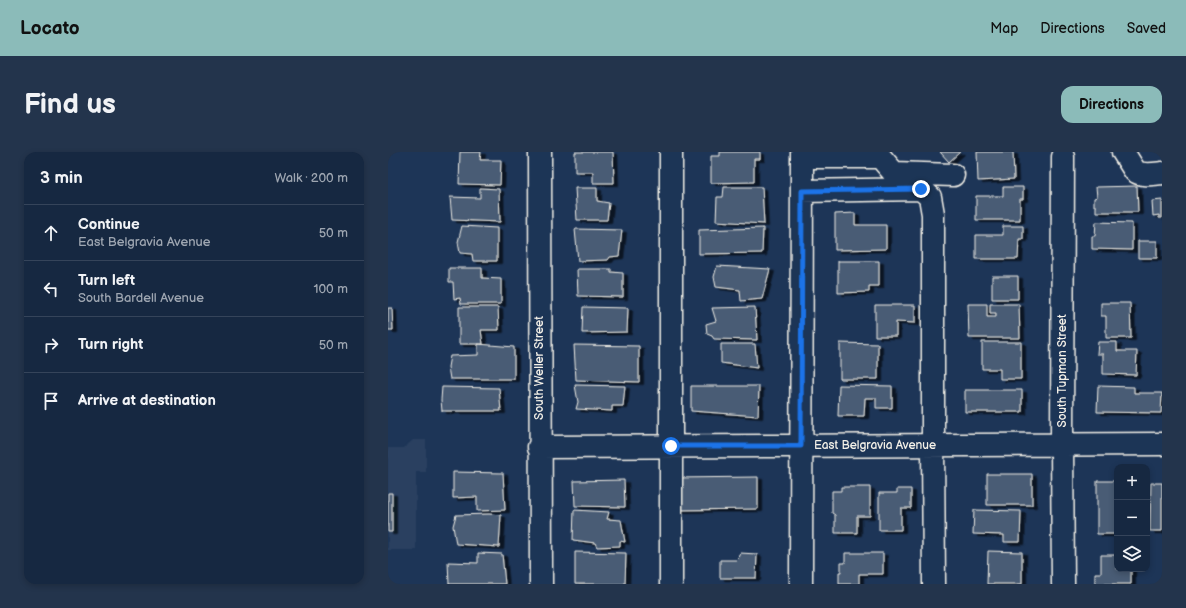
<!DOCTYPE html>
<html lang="en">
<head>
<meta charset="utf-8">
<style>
  body { margin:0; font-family:"Balsamiq Sans",sans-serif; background:#23344c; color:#f1f3f6 }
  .controls { position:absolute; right:12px; bottom:12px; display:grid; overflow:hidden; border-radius:8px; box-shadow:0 2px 6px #0003 }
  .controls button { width:36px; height:36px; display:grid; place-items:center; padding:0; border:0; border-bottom:1px solid #35445a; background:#162841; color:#f1f3f6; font:20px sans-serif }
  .stop { position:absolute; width:12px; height:12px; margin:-9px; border:3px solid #1a73e8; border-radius:50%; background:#fff }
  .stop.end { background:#1a73e8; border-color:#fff; box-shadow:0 1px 4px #0008 }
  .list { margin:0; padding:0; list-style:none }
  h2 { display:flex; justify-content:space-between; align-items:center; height:52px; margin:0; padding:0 16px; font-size:17px }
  h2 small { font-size:13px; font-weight:400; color:#9ea6b1 }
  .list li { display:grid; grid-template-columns:26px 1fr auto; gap:12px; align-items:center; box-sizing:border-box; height:56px; padding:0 16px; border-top:1px solid #35445a }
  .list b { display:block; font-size:15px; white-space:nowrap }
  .list p { margin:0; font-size:13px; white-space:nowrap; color:#9ea6b1 }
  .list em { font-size:13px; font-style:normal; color:#9ea6b1 }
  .icon { flex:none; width:22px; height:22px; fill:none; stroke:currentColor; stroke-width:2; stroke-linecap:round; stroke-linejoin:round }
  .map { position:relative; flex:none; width:774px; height:432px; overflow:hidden; border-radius:12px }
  header { display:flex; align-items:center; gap:24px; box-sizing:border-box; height:56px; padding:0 20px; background:#8bbbb9; color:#111 }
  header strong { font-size:19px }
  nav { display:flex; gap:22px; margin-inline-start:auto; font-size:14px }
  .intro { display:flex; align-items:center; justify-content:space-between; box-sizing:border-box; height:96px; padding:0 24px }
  h1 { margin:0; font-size:28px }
  .button { padding:10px 18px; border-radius:12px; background:#8bbbb9; color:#111; font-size:14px; font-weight:700 }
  main { display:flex; gap:24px; padding:0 24px }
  aside { flex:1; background:#162841; border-radius:12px; box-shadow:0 2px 6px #0003 }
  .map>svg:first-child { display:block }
  .built { fill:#2a4060 }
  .building { fill:#485b74; stroke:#f4f1e8; filter:url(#shadow) }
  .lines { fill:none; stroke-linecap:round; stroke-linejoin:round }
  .minor-casing { stroke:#f4f1e8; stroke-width:25 }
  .minor { stroke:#1d3557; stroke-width:22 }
  .route { stroke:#1a73e8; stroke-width:5 }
  .labels { text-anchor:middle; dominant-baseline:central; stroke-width:3; stroke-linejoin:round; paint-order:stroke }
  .street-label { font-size:12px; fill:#f4f1e8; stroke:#1d3557 }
</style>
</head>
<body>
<header>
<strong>Locato</strong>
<nav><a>Map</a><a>Directions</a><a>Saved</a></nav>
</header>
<div class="intro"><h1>Find us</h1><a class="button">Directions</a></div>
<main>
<aside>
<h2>3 min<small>Walk · 200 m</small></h2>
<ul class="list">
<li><svg class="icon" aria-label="ahead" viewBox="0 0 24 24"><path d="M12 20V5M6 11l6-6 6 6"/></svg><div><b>Continue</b><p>East Belgravia Avenue</p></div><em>50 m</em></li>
<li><svg class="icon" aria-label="left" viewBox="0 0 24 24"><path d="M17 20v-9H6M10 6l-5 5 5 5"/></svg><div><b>Turn left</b><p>South Bardell Avenue</p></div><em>100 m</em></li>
<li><svg class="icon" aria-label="right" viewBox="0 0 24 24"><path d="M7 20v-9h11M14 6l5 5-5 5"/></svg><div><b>Turn right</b></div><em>50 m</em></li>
<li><svg class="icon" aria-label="arrive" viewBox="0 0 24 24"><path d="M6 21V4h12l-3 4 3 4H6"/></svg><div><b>Arrive at destination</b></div></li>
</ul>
</aside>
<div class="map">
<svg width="774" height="432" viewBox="0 0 774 432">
  <defs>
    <filter id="shadow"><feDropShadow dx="4.5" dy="2.5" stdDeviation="0" flood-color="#0009"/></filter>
  </defs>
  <rect width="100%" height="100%" fill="#1d3557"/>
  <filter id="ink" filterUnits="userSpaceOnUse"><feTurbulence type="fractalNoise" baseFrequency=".025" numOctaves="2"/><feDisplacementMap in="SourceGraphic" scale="8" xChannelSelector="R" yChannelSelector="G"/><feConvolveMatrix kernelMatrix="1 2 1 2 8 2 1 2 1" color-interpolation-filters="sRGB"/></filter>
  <g filter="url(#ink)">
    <!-- built -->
    <path class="built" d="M 25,288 L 38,288 L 38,320 L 28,320 L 28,398 L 0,398 L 0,296 L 16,296 Z"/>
    <!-- building -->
    <path class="building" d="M 72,0 L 93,0 L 92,8 L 113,8 L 112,33 L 71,32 Z
      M 187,0 L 225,0 L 226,31 L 205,31 L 205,20 L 187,20 Z
      M 332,0 L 372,0 L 372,7 L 366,7 L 366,30 L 323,31 L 323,4 L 332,4 Z
      M 552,0 L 572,0 L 561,10 Z
      M 589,0 L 625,0 L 626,27 L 590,29 Z
      M 749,34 L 750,60 L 708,60 L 708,54 L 706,54 L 706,46 L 709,45 L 708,35 Z
      M 336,35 L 374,35 L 376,72 L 328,69 L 329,45 L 335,45 Z
      M 615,35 L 635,35 L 635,47 L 632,47 L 632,68 L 588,68 L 588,44 L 615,44 Z
      M 92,36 L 111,37 L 112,70 L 64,68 L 62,45 L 92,46 Z
      M 187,36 L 209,36 L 209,49 L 221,51 L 219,68 L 189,68 Z
      M 774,48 L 774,66 L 771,66 L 771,63 L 765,64 L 764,49 Z
      M 467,61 L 467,73 L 498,73 L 498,97 L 447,98 L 447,62 Z
      M 708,70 L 744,71 L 744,98 L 704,97 L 704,84 L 707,84 Z
      M 74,74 L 109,76 L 109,109 L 85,109 L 84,102 L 72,101 L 70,90 Z
      M 615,74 L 635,74 L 635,87 L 631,87 L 630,107 L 588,107 L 588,83 L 615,83 Z
      M 375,76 L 374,101 L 311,102 L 311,78 Z
      M 187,77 L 234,78 L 231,104 L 222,105 L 220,108 L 190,109 Z
      M 750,89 L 769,89 L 769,106 L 750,106 Z
      M 450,109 L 491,109 L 491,134 L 481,134 L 481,140 L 450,141 Z
      M 329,114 L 382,117 L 374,147 L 353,149 L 352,138 L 328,135 L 326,125 Z
      M 61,116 L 94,116 L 94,126 L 113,127 L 113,152 L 73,152 L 72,146 L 66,147 L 65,130 L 61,130 Z
      M 189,117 L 223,117 L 223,120 L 235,121 L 235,145 L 190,144 Z
      M 604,124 L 630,124 L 630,147 L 604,147 Z
      M 713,151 L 742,151 L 743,186 L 718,186 L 718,164 L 713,164 Z
      M 580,152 L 599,152 L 599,165 L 608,165 L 608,161 L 602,161 L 602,152 L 631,152 L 632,186 L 581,186 Z
      M 487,153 L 527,153 L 527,171 L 508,170 L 508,184 L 487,184 Z
      M 71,155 L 110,155 L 111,178 L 93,178 L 95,192 L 71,192 Z
      M 195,155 L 240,156 L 239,180 L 194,181 Z
      M 367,155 L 369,188 L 326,187 L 324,184 L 319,182 L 318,172 L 328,169 L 324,156 Z
      M 0,156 L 4,156 L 5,178 L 0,178 Z
      M 594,190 L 633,190 L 633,227 L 612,227 L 612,217 L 594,217 Z
      M 710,190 L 729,190 L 729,199 L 749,199 L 748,223 L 715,222 L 715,202 L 709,202 Z
      M 452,191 L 490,192 L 490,227 L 452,227 Z
      M 90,192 L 126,195 L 126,227 L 62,227 L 60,215 L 62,204 L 90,203 Z
      M 333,192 L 367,192 L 369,216 L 333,211 Z
      M 186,193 L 251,194 L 251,230 L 188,228 Z
      M 187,233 L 237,234 L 235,254 L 224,254 L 224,259 L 188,257 L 190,250 Z
      M 451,233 L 504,234 L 504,256 L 488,256 L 488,246 L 477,246 L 476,264 L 450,264 Z
      M 303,234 L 371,234 L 370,264 L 303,259 Z
      M 710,234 L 746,235 L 746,241 L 774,241 L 773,261 L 709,260 Z
      M 54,235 L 111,236 L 113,259 L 54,259 L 53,248 Z
      M 577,238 L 634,238 L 634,260 L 577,260 Z
      M 65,320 L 115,321 L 117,358 L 89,359 L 89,345 L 65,346 Z
      M 599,322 L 644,322 L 644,353 L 599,353 Z
      M 370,325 L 370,357 L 288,358 L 288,326 Z
      M 236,328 L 237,355 L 187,354 L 186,329 Z
      M 709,329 L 729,329 L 729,382 L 709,382 Z
      M 763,331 L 774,331 L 774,379 L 762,379 Z
      M 453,335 L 482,335 L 482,364 L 469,364 L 469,381 L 447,381 L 447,363 L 444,361 L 444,339 L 453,339 Z
      M 509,337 L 523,337 L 523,356 L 513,356 L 513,378 L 491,378 L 491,341 L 509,341 Z
      M 0,341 L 4,341 L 4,380 L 0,380 Z
      M 186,358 L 221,360 L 219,367 L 233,368 L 237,390 L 232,389 L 232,394 L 209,395 L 207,391 L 185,388 Z
      M 586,358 L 633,359 L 632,390 L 616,390 L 616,383 L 585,382 Z
      M 101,362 L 113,363 L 111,395 L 68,392 L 65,374 L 68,363 Z
      M 600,399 L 634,400 L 634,432 L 599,432 Z
      M 187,400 L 238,401 L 237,432 L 187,432 Z
      M 90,401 L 114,402 L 117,432 L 61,432 L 60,410 L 90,411 Z
      M 352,401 L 369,402 L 368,426 L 332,426 L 332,408 L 349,408 Z
      M 457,401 L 495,401 L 495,422 L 471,422 L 471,432 L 451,432 L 451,420 L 453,420 L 453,411 L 457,411 Z
      M 713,403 L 729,403 L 729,417 L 743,417 L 743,432 L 707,432 L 707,421 L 713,421 Z"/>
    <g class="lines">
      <!-- minor casing -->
      <g class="minor-casing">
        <path id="minor" d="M 152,0 L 153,432
          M 283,0 L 283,432
          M 488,0 L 506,21 L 565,23
          M 735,0 L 747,19 C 754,24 765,22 774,21
          M 414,5 L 492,5
          M 414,39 L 533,37 L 542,45 L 545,62 L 545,293 L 546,432
          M 151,295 L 774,292
          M 413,432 L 414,0
          M 675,432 L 674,292 L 675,5"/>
      </g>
      <!-- minor -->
      <use href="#minor" class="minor"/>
    </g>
  </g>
  <g class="lines" filter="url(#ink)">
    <!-- route -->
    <path class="route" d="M 283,294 L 413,294 L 414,39 L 533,37"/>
  </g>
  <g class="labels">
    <!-- street labels -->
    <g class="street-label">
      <text transform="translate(151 216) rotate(-90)">South Weller Street</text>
      <text transform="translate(674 219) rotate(-90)">South Tupman Street</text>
      <text x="487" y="293">East Belgravia Avenue</text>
    </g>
  </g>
</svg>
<div class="controls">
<button>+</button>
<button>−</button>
<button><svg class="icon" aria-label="layers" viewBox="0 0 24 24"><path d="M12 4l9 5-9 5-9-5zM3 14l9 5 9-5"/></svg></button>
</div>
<div class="stop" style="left:283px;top:294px"></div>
<div class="stop end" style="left:533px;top:37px"></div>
</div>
</main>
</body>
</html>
